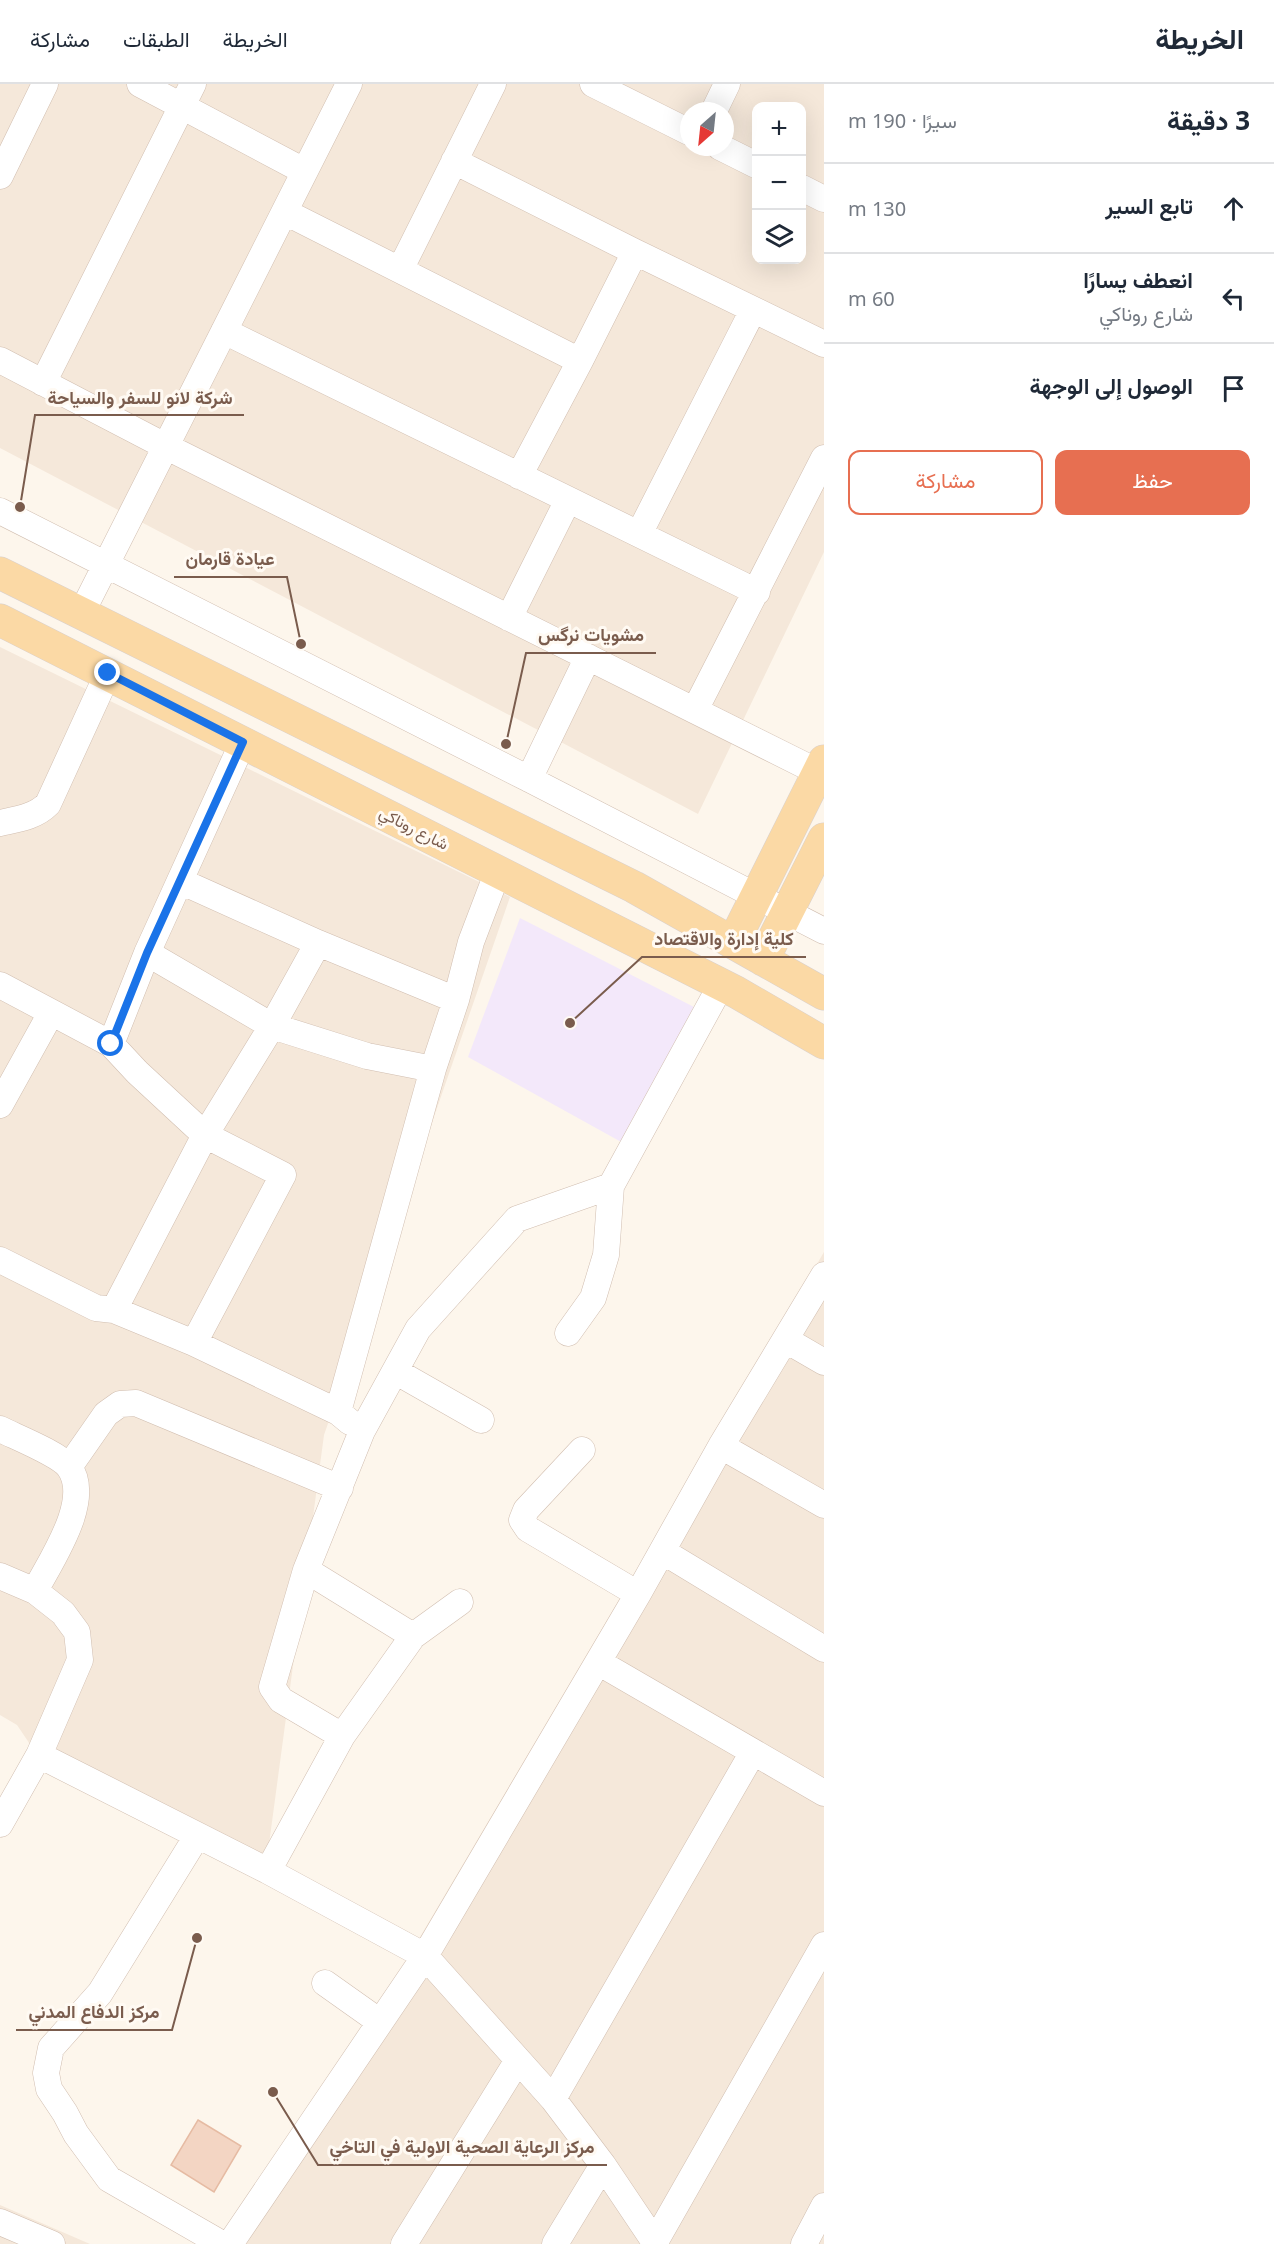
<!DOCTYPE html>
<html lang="ar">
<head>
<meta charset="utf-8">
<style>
  body { margin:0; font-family:"Noto Sans",Vazirmatn,sans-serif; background:#f2f2f3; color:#1f2937; direction:rtl }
  .controls { position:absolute; right:18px; top:18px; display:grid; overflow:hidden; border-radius:12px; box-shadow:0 6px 24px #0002 }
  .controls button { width:54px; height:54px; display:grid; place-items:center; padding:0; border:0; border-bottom:2px solid #e0e1e3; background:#fff; color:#1f2937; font:30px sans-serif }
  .compass { position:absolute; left:680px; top:18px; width:54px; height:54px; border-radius:50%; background:#fff; box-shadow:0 6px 24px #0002; rotate:207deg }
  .stop { position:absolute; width:18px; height:18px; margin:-14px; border:4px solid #1a73e8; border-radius:50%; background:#fff }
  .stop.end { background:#1a73e8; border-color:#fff; box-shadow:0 2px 6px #0008 }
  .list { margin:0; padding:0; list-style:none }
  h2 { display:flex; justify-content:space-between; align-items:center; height:78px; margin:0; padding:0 24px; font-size:26px }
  h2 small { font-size:20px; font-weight:400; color:#747a83 }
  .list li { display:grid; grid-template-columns:39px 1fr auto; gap:18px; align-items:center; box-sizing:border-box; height:90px; padding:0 24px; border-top:2px solid #e0e1e3 }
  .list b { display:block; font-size:22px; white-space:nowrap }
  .list p { margin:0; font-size:20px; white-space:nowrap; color:#747a83 }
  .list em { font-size:20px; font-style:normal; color:#747a83 }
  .actions { display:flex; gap:12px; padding:18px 24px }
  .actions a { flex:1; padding:14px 0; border:2px solid #e76f51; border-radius:12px; text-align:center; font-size:21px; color:#e76f51 }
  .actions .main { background:#e76f51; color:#fff }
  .icon { flex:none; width:33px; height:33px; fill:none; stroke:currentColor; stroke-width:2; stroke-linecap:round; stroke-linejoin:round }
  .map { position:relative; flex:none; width:824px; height:2160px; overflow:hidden; direction:ltr }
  header { display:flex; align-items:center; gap:36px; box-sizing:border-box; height:84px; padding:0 30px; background:#fff; border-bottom:2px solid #e0e1e3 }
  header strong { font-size:28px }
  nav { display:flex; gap:33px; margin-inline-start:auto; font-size:21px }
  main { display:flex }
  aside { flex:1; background:#fff }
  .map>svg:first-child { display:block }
  .residential { fill:#f5e8da; fill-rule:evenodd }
  .education { fill:#f3e8fa }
  .building { fill:#f3d5c3; stroke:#e6bba3; stroke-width:1.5 }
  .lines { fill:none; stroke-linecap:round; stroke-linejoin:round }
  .minor-casing { stroke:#d1beb0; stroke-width:27 }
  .major-casing { stroke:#dad1cd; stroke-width:33 }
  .minor { stroke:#fff; stroke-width:26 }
  .major { stroke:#fbd9a5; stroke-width:32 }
  .route { stroke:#1a73e8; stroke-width:8 }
  .labels { text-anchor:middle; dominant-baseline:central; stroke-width:6; stroke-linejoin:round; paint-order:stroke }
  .street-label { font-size:16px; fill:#7a5c4d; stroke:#fffaf3 }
  .leader { fill:none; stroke:#7a5c4d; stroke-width:2 }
  .callout-dot { fill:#7a5c4d; stroke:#fffaf3; stroke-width:2 }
  .callout-label { font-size:18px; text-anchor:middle; font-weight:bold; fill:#7a5c4d; stroke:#fffaf3; stroke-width:6; stroke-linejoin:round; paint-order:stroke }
</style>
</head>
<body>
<header>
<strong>الخريطة</strong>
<nav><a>الخريطة</a><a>الطبقات</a><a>مشاركة</a></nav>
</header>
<main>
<aside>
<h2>3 دقيقة<small>سيرًا · 190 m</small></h2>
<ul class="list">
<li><svg class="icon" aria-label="ahead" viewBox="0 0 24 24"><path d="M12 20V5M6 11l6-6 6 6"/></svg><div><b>تابع السير</b></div><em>130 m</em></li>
<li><svg class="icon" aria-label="left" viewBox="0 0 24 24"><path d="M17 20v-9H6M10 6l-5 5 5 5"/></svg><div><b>انعطف يسارًا</b><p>شارع روناكي</p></div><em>60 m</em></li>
<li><svg class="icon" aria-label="arrive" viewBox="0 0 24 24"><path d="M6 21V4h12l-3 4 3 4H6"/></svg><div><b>الوصول إلى الوجهة</b></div></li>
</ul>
<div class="actions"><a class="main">حفظ</a><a>مشاركة</a></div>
</aside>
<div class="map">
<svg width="824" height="2160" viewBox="0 0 824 2160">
  <rect width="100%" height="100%" fill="#fdf6ec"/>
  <!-- residential -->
  <path class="residential" d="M 0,0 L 824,0 L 824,468 L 698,730 L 0,364 ZM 756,22 L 802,22 L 802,176 L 756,176 ZM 689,27 L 725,27 L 725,63 L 689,63 Z
    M 0,563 L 510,813 L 324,1351 L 267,1775 L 42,1678 L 17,1641 L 0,1631 Z
    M 824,1168 L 824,2160 L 239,2160 Z
    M 0,2121 L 90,2160 L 0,2160 Z"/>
  <!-- education -->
  <path class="education" d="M 520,834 L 694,923 L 623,1059 L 468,973 Z"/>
  <!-- building -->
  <path class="building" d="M 198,2036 L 241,2062 L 214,2108 L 171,2081 Z"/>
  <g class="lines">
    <!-- minor casing -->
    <g class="minor-casing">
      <path id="minor" d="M 140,0 L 304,87
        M 593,0 L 689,48
        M 714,27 L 727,0
        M 720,63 L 756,81
        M 454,77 L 635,168 L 824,260
        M 0,92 L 45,0
        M 802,104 L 824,115
        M 285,128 L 580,277 L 635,168
        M 400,186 L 493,0
        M 224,247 L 757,508
        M 0,276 L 165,362 L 818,688
        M 43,299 L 193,0
        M 519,392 L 580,277
        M 0,427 L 529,695 L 824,847
        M 639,450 L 753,226
        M 81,530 L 349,0
        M 509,534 L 568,416
        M 695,626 L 824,374
        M 529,695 L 588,573
        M 0,739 C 18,735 35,733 48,720 L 108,589
        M 180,797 L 318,859 L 456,916
        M 147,869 L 272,942 L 367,972 L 433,985
        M 0,901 L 111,960 L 137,988 L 205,1051 L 283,1091 L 194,1259
        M 111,960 L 147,869 L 243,658
        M 0,1021 L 51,929
        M 0,1176 L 96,1224 L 114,1226 L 194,1259 L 338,1328 L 350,1338
        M 114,1226 L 205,1051 L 272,942 L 318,859
        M 568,1249 L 593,1214 L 606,1171 L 611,1102
        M 786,1256 L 824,1278
        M 395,1287 L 481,1336
        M 338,1328 L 433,985 L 456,916 L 471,858 L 498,787
        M 0,1345 C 16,1353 59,1370 69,1383 C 93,1416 51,1476 35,1507
        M 721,1362 L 824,1421
        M 582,1366 L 526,1426 L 522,1436 L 528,1445 L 638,1510
        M 69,1383 L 106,1330 L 120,1320 L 136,1319 L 340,1404
        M 662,1467 L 824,1565
        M 306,1486 L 413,1552
        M 0,1492 L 35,1507 L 63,1529 L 77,1548 L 80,1576 L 39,1671 L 0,1740
        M 598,1578 L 824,1709
        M 342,1652 L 281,1616 L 272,1603 L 306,1486 L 362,1347 L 418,1245 L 517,1135 L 611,1102 L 721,901
        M 39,1671 L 268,1787 L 425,1872 L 553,2015 L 603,2081 L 656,2160
        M 197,1752 L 100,1909 L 51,1964 L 46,1989 L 49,2005 L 65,2029 L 76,2050 L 109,2095 L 222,2160
        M 268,1787 L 342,1652 L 413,1552 L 460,1518
        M 325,1899 L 380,1938
        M 553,2015 L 753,1668
        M 0,2138 L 52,2160
        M 655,2158 L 824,1861
        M 230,2160 L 425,1872 L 638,1510 L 721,1362 L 824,1191
        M 404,2160 L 518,1976
        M 555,2160 L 603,2081
        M 804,2160 L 824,2122"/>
    </g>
    <!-- major casing -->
    <g class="major-casing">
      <path id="major" d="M 0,489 L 634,803 L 824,910
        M 0,536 L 736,908 L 824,959
        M 733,859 L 824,677
        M 763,876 L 824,755"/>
    </g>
    <!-- minor -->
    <use href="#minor" class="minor"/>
    <!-- major -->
    <use href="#major" class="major"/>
  </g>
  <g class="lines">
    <!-- route -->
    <path class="route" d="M 108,589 L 243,658 L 147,869 L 111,960"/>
  </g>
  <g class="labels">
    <!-- street labels -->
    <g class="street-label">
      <text transform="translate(414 744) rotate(27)">شارع روناكي</text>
    </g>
  </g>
  <!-- callouts -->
  <path class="leader" d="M20 423L35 331H244M301 560L287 493H174M506 660L526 569H656M570 939L642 873H806M197 1854L172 1946H16M273 2008L318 2081H607"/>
  <g class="callout-dot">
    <circle cx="20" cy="423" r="6"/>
    <circle cx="301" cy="560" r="6"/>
    <circle cx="506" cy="660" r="6"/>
    <circle cx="570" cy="939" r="6"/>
    <circle cx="197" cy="1854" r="6"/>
    <circle cx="273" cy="2008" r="6"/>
  </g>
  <g class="callout-label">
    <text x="140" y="320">شركة لانو للسفر والسياحة</text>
    <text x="230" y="481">عيادة قارمان</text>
    <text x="591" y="557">مشويات نرگس</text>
    <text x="724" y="861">كلية إدارة والاقتصاد</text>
    <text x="94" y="1934">مركز الدفاع المدني</text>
    <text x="462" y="2069">مركز الرعاية الصحية الاولية في التاخي</text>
  </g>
</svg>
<div class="controls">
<button>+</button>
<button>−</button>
<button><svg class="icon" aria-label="layers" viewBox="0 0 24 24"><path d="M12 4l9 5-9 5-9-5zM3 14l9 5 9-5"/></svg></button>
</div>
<svg class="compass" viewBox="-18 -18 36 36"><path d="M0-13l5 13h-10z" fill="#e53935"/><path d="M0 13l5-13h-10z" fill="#747a83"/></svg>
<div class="stop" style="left:111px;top:960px"></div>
<div class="stop end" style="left:108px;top:589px"></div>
</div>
</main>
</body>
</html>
